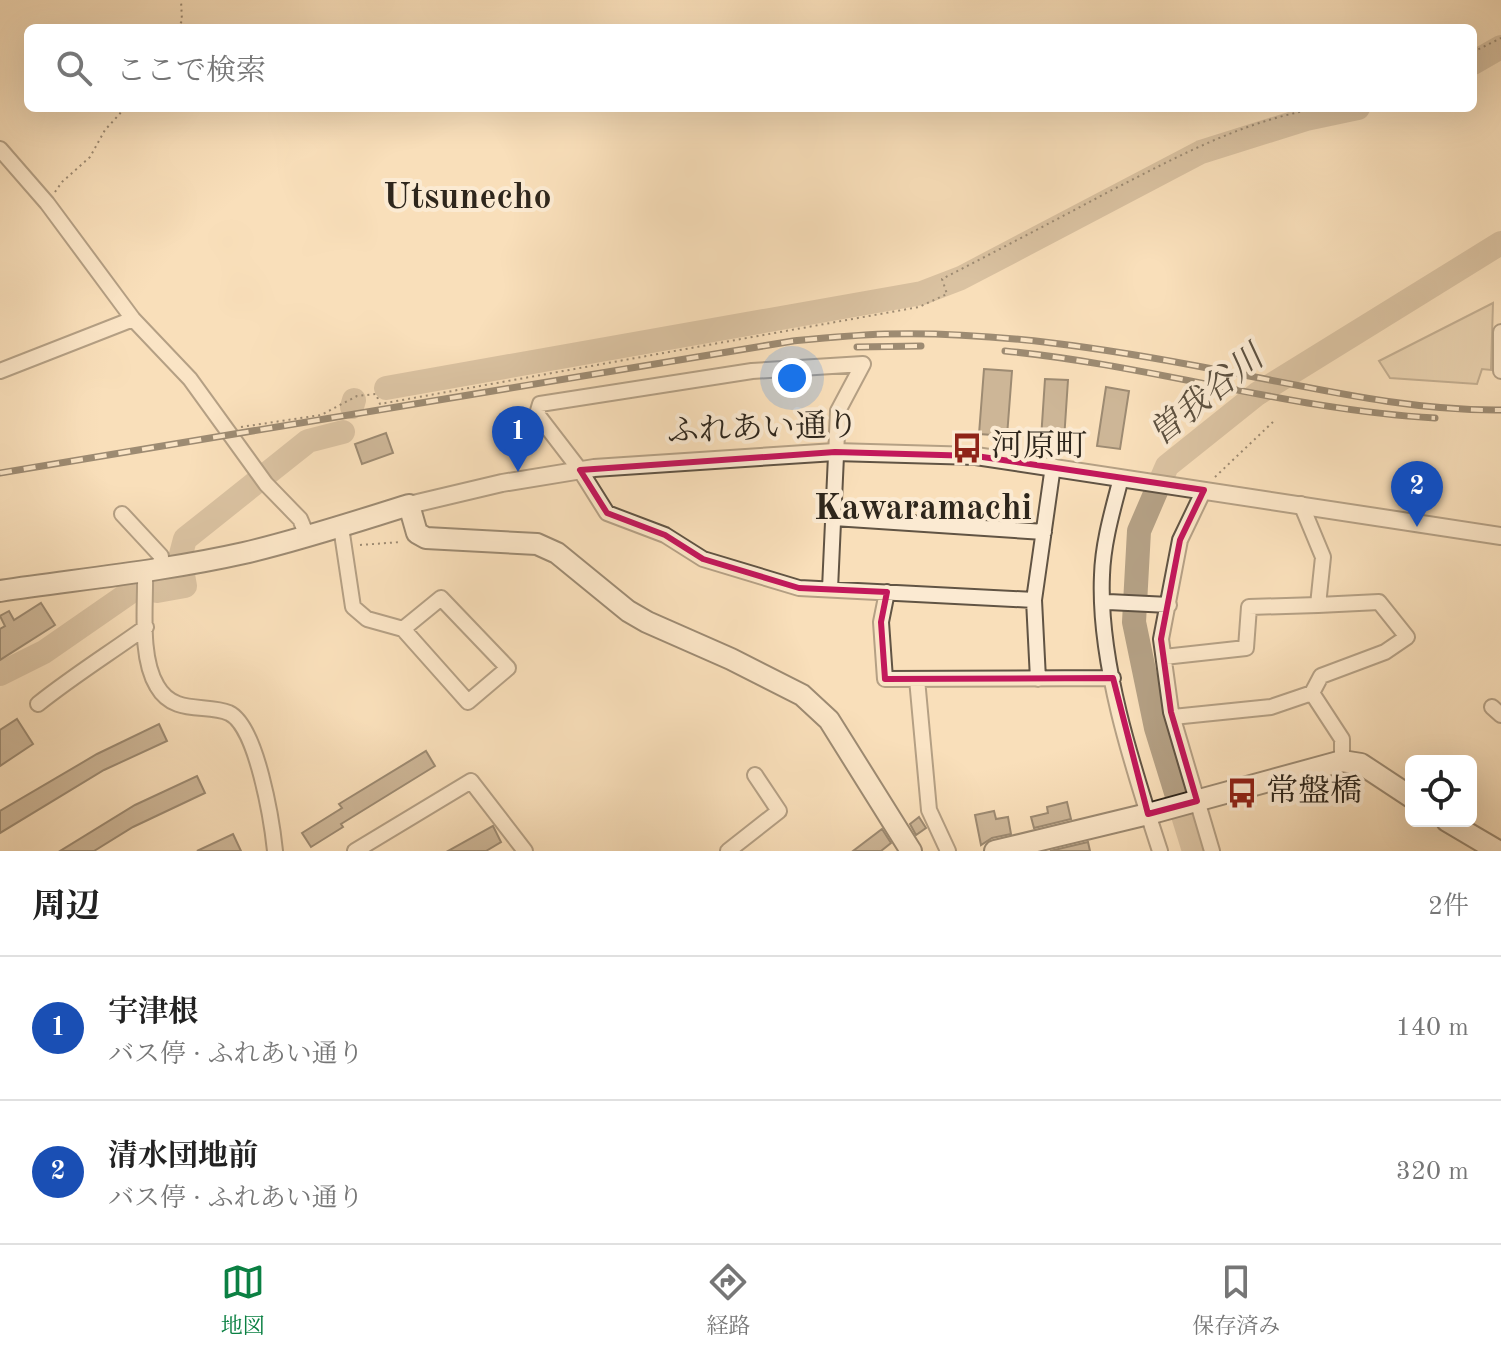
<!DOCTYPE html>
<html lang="ja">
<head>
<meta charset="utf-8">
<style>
  body { margin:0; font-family:"Old Standard TT","Noto Serif JP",serif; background:#f2f2f2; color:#222 }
  .controls { position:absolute; right:24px; bottom:24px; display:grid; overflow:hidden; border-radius:12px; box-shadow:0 8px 32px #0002 }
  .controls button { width:72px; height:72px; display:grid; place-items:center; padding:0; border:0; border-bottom:2px solid #e0e0e0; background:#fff; color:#222; font:40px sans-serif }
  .you { position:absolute; left:792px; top:378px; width:28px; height:28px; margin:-20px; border:6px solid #fff; border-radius:50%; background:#1a73e8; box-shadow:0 0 0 12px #1a73e833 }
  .badge { display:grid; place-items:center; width:52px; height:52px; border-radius:50%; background:#0b8043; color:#fff; font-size:26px; font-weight:700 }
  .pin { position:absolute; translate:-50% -66px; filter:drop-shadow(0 2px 4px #0008) }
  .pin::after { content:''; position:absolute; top:42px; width:28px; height:24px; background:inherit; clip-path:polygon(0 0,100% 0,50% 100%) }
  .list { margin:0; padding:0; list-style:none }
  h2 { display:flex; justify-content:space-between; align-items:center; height:104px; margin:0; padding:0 32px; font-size:34px }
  h2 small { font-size:26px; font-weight:400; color:#767676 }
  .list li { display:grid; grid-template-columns:52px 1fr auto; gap:24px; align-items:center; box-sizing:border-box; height:144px; padding:0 32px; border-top:2px solid #e0e0e0 }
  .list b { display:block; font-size:30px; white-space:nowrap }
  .list p { margin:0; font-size:26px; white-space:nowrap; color:#767676 }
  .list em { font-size:26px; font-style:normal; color:#767676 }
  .icon { flex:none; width:44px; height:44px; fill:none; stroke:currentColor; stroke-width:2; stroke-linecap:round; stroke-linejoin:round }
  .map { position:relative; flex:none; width:1501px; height:851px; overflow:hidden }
  .search { position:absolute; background:#fff; box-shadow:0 8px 32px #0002; left:24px; right:24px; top:24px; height:88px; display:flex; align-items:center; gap:20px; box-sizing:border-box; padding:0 28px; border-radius:12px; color:#767676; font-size:30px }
  .sheet { height:392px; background:#fff }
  nav { display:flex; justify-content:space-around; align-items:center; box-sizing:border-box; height:112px; border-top:2px solid #e0e0e0; background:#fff; font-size:22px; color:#767676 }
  nav a { display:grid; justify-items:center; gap:4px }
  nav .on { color:#0b8043 }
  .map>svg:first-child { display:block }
  .green { fill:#d6c09f; stroke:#82735e; stroke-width:2 }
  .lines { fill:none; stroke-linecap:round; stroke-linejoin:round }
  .river { stroke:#b4a084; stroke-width:24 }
  .building { fill:#98866e; stroke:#2e261c; stroke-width:2 }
  .minor-casing { stroke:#615444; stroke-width:18 }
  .tertiary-casing { stroke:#615444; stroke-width:20 }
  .secondary-casing { stroke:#2e261c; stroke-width:24 }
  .path { stroke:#2e261c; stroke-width:2; stroke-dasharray:2 4; stroke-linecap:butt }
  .minor { stroke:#fbead2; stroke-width:14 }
  .tertiary { stroke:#fbead2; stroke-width:16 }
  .secondary { stroke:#fbead2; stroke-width:20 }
  .rail-casing { stroke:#2e261c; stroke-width:7 }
  .rail { stroke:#fbead2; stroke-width:4; stroke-dasharray:12; stroke-linecap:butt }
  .marked { fill:none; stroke:#c2185b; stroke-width:6; stroke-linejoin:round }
  .labels { text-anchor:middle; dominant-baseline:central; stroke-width:8; stroke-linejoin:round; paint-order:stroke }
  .street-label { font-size:32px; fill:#2e261c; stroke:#fbead2 }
  .poi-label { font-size:32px; fill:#2e261c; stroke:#fbead2; text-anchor:start }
  .water-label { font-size:34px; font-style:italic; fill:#5d5140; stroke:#fbead2 }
  .quarter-label { font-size:36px; font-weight:bold; fill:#2e261c; stroke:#fbead2 }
</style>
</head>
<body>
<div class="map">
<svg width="1501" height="851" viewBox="0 0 1501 851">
  <rect width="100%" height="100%" fill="#f9dfba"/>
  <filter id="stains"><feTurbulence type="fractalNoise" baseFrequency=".0025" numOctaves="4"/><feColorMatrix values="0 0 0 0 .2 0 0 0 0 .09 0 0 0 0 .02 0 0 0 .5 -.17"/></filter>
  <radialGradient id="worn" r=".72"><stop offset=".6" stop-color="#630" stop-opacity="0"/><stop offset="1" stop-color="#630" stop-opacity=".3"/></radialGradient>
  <!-- green -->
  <path class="green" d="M 1493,303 L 1491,370 L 1482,369 L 1477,384 L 1390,378 L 1379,361 Z"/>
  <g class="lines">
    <!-- river -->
    <path class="river" d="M 1473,63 L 1501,47
      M 386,388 L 922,293 L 961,278 L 1201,152 L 1306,119 L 1358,108
      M 352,407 L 354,400
      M 157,591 L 185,586 L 180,558 L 185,539 L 308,441 L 343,432
      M 0,674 L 44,652 L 132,591
      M 1194,851 L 1156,728 L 1134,622 L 1139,531 L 1167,466 L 1257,394 L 1501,243"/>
  </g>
  <!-- building -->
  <path class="building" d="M 984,369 L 1012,371 L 1007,436 L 979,434 Z
    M 1045,379 L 1068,380 L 1064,440 L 1041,439 Z
    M 1106,387 L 1129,391 L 1120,449 L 1097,446 Z
    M 386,433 L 393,453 L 362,464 L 355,444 Z
    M 41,603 L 55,625 L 0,660 L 0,629 L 5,626 L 0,616 L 9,611 L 14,620 Z
    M 17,719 L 33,744 L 0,766 L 0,730 Z
    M 159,724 L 167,741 L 104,770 L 0,833 L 0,811 L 97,754 Z
    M 426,751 L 435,766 L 341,824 L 343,827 L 311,847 L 302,833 L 342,808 L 339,804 Z
    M 197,776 L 205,793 L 133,827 L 94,851 L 60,851 L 135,805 Z
    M 1067,802 L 1071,819 L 1034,828 L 1031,817 L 1048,813 L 1047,807 Z
    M 994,811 L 996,819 L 1008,817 L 1011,834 L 992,838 L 981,845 L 975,815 Z
    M 919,817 L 926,828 L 916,835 L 910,824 Z
    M 493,826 L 501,842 L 486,851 L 448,851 Z
    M 882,829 L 891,843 L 881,851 L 853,851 Z
    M 233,834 L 241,851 L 197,851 Z
    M 1088,842 L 1090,851 L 1050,851 Z"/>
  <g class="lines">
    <!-- minor casing -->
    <g class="minor-casing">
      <path id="minor" d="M 0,149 L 47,203 L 133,319 L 190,379 L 266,484 L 300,519 L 308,538
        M 1501,332 L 1501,371
        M 863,364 L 752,371 L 540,404 L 537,414 L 580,470 L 607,513 L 665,535 L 703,559 L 799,588 L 1034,600 L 1053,466
        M 0,371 L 133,319
        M 1121,478 C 1113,509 1103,542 1102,575 C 1098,662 1133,768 1160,851
        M 1204,490 L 1180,540 L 1161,639 L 1171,712 L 1212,851
        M 122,514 L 161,556 L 160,568
        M 834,518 L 1044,532
        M 341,527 L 353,607 L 367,619 L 403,629 L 441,598 L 508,668 L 468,702 L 403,629
        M 145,571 C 146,605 139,656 157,686 C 174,716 206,703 229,713 C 257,726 272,822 275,851
        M 830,589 L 838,411 L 863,364
        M 887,592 L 881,622 L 885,679 L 1113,678
        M 1034,600 L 1038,679
        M 1108,602 L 1169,605
        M 1318,605 L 1379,602 L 1407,637 L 1385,652 L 1321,676 L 1312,693 L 1342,739 L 1342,761
        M 1164,657 L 1246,648 L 1249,607 L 1318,605 L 1323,557 L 1301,504
        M 917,679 L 929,810 L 948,851
        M 38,704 C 73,676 110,653 146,627
        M 1492,707 L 1501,715
        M 1173,717 L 1271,707 L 1312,693
        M 355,851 L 471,781 L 525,851
        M 728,851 L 779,811 L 755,775"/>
    </g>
    <!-- tertiary casing -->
    <g class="tertiary-casing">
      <path id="tertiary" d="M 409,505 L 502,483 L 594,468 L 835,452 L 976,456 L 1501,536"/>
    </g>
    <!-- secondary casing -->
    <g class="secondary-casing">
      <path id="secondary" d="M 0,591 C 81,579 164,571 244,553 C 300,540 354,522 409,505 L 417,533 L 426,538 L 537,544 L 557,553 L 628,611 L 647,622 L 731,659 L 802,695 L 829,720 L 911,851
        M 1447,821 L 1498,851
        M 995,851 L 1152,813 L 1342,761 L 1361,764 L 1411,797"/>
    </g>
    <!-- path -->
    <path class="path" d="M 177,28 L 182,21 L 181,0
      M 1473,52 L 1501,38
      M 55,192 L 62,182 L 90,157 L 105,130 L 125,108
      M 241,427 L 321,415 L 357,396 L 376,394 L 380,404 L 919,307 L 947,294 L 942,279 C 998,250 1054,221 1110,191 C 1179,156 1242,121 1320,108
      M 1215,477 L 1275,420
      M 360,545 L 401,542"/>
    <!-- minor -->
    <use href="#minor" class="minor"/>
    <!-- tertiary -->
    <use href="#tertiary" class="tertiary"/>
    <!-- secondary -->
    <use href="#secondary" class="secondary"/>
    <!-- rail casing -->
    <g class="rail-casing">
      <path id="rail" d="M 857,347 L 921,346
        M 1005,351 C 1150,365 1290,410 1435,418
        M 0,473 L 793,341 C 824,338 854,335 885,334 C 995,331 1110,349 1218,370 C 1311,387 1405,411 1501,410"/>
    </g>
    <!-- rail -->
    <use href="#rail" class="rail"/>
  </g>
  <!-- marked area -->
  <path d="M0 0H1501V851H0ZM 835,452 L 976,456 L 1204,490 L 1180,540 L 1161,639 L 1171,712 L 1197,801 L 1148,814 L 1113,678 L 885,679 L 881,622 L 887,592 L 799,588 L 703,559 L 665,535 L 607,513 L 580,470 Z" fill="#f9dfba" fill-opacity=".55" fill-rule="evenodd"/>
  <path class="marked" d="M 835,452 L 976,456 L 1204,490 L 1180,540 L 1161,639 L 1171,712 L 1197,801 L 1148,814 L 1113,678 L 885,679 L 881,622 L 887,592 L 799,588 L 703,559 L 665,535 L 607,513 L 580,470 Z"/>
  <!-- icons -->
  <defs>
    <g id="bus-bare" transform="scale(2.4)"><path d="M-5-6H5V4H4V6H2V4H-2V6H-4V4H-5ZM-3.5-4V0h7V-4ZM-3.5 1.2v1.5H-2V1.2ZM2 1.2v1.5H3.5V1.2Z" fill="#8f2418" stroke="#fbead2" stroke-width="2.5" paint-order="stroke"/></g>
  </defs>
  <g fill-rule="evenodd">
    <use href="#bus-bare" x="967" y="448"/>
    <use href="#bus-bare" x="1242" y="793"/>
  </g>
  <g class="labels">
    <!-- street labels -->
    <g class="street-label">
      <text transform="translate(763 430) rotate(-2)">ふれあい通り</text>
    </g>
    <!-- poi labels -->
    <g class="poi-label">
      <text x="991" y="448">河原町</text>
      <text x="1266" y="793">常盤橋</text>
    </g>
    <!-- water labels -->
    <g class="water-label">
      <text transform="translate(1207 397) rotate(-39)">曽我谷川</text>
    </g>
    <!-- quarter labels -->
    <g class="quarter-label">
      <text x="467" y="199">Utsunecho</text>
      <text x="923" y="510">Kawaramachi</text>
    </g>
  </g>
  <rect width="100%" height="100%" filter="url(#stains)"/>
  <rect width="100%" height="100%" fill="url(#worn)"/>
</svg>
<div class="controls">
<button><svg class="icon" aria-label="locate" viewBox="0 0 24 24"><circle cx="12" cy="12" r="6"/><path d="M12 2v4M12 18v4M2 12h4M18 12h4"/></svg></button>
</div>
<div class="you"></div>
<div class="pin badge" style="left:518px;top:472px;background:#1a4fb4">1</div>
<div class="pin badge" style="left:1417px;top:527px;background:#1a4fb4">2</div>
<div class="search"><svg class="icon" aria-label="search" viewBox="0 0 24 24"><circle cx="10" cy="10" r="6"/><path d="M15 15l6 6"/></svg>ここで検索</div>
</div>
<section class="sheet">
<h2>周辺<small>2件</small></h2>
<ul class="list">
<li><span class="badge" style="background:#1a4fb4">1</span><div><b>宇津根</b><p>バス停 · ふれあい通り</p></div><em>140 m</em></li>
<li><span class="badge" style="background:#1a4fb4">2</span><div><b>清水団地前</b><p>バス停 · ふれあい通り</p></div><em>320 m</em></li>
</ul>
</section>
<nav>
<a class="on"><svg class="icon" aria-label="map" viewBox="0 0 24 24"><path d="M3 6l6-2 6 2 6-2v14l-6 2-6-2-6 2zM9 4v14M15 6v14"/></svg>地図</a>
<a><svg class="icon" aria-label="directions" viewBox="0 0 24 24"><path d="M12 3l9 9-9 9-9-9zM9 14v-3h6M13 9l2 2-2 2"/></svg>経路</a>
<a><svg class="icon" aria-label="saved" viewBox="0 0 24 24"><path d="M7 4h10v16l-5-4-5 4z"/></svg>保存済み</a>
</nav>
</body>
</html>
